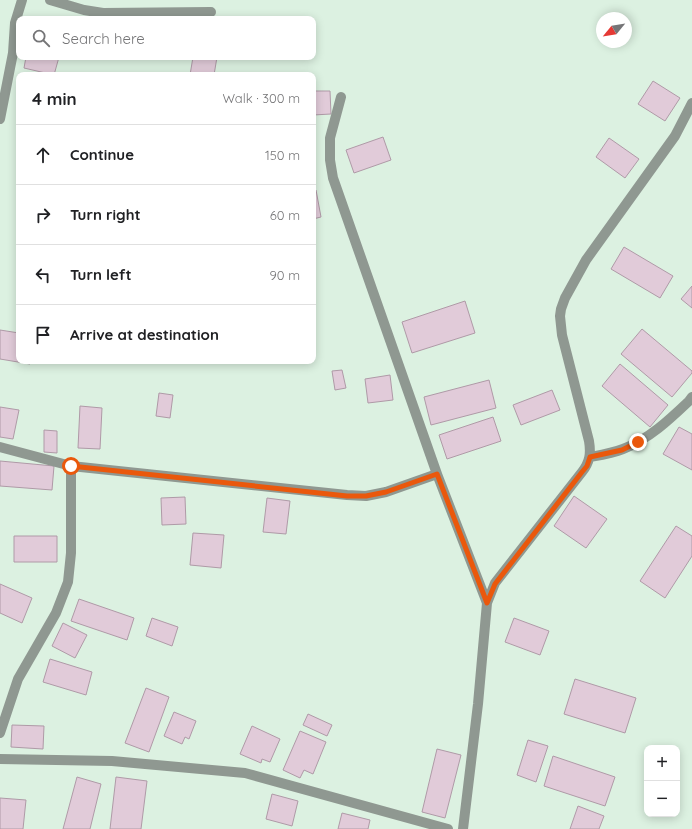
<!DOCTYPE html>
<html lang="en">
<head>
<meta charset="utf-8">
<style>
  body { margin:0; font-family:Quicksand,sans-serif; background:#f2f2f2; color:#202124 }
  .controls { position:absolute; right:12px; bottom:12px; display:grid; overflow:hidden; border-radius:8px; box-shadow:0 2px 10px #0003 }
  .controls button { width:36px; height:36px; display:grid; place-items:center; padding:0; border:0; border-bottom:1px solid #e0e0e0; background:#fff; color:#202124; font:20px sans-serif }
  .compass { position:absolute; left:596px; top:12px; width:36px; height:36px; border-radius:50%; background:#fff; box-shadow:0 2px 10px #0003; rotate:240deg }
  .stop { position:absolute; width:12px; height:12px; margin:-9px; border:3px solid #ea580c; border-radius:50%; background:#fff }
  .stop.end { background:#ea580c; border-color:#fff; box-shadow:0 1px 4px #0008 }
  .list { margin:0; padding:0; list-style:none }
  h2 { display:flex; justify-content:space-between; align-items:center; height:52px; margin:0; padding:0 16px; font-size:17px }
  h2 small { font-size:13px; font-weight:400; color:#757577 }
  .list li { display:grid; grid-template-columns:26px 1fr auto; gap:12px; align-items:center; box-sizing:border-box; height:60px; padding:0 16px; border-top:1px solid #e0e0e0 }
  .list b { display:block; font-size:15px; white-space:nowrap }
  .list em { font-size:13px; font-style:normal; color:#757577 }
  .icon { flex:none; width:22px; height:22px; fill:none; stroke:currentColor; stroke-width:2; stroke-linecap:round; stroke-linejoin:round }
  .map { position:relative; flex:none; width:692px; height:829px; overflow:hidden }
  .search { position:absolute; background:#fff; box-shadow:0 2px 10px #0003; left:16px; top:16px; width:300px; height:44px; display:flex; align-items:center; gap:10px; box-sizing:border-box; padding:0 14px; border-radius:8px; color:#757577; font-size:15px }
  .panel { position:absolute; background:#fff; box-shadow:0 2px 10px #0003; left:16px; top:72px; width:300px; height:292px; border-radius:8px }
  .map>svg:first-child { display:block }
  .building { fill:#e1cbd9; stroke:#af9aa7 }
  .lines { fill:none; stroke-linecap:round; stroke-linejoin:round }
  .minor { stroke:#8f9891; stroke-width:10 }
  .route { stroke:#ea580c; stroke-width:5 }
</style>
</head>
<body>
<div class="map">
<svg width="692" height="829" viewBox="0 0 692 829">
  <rect width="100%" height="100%" fill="#dcf1e1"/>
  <!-- building -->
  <path class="building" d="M 26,57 L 59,57 L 54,75 L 24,68 Z
    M 193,57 L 217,57 L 214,75 L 190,75 Z
    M 653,81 L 680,98 L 665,121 L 638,104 Z
    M 313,91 L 330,91 L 331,114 L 313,115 Z
    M 383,137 L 391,160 L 354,173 L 346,150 Z
    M 609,138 L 639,159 L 625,178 L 596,157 Z
    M 316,190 L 321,217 L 313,219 L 313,191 Z
    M 624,247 L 673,276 L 660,298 L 611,269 Z
    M 692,286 L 692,308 L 681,299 Z
    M 465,301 L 475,333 L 412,353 L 402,322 Z
    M 642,329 L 692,371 L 692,373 L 672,397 L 621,354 Z
    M 0,330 L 19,333 L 19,361 L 30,361 L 30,364 L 0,359 Z
    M 620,364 L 668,405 L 650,427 L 602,386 Z
    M 342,370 L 346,388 L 335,390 L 332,371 Z
    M 390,375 L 393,400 L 368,403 L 365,379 Z
    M 489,380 L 496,408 L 431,425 L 424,397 Z
    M 552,390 L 560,410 L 521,425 L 513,405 Z
    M 159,393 L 173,395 L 170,418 L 156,416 Z
    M 80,406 L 102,408 L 100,449 L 78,448 Z
    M 0,407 L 19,410 L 13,439 L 0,437 Z
    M 493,417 L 501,441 L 447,459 L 439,435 Z
    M 679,427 L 692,434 L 692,470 L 663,454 Z
    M 44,430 L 57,431 L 57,453 L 44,452 Z
    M 0,461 L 54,466 L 52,490 L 0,486 Z
    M 574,496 L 607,519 L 586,548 L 554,526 Z
    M 185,497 L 186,524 L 162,525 L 161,498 Z
    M 267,498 L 290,501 L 286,534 L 263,532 Z
    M 676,526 L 692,536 L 692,556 L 665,598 L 640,581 Z
    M 193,533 L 224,535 L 221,568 L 190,565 Z
    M 14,536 L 57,536 L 57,562 L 14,562 Z
    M 0,584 L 32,598 L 22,623 L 0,613 Z
    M 79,599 L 134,618 L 127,640 L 71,621 Z
    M 152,618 L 178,627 L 172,646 L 146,636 Z
    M 514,618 L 549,631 L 540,655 L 505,642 Z
    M 63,623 L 87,635 L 75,658 L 52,646 Z
    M 50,659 L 92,672 L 86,695 L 43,682 Z
    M 575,679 L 636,698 L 625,733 L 564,714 Z
    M 146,688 L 169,697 L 149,752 L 125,743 Z
    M 174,712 L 196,721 L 189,739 L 185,737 L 182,744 L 164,736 Z
    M 308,714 L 332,725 L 327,736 L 303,725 Z
    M 12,725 L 44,726 L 43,749 L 11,747 Z
    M 252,726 L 280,739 L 270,762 L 262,759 L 261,763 L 240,754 Z
    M 300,731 L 326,742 L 313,774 L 304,770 L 300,778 L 283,770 Z
    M 528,740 L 548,746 L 536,782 L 517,775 Z
    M 437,749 L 461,755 L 445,818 L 422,812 Z
    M 553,756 L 615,777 L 605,806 L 544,786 Z
    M 77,777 L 101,784 L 90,829 L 63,829 Z
    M 116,777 L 147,781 L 141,829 L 110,829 Z
    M 272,794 L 298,801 L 292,826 L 266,819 Z
    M 0,798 L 26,800 L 23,829 L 0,829 Z
    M 578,806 L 604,816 L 599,829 L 570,829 Z
    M 342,813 L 370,820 L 368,829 L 338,829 Z"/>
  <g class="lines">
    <!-- minor -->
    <path class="minor" d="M 50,0 L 84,10 L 103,13 L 211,12
      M 341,97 L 330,138 L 330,160 L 333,178 L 437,474 L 487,603
      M 0,119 L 13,53 L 15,23 L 22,0
      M 0,447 L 71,466 L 347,495 L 366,496 L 386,492 L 437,474
      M 590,457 C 601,455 613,453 623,449 C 649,439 669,420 689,401 L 692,397
      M 0,733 L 18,679 L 56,613 L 68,582 L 71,553 L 71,466
      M 0,759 L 112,761 L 245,773 L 448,829
      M 463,829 L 478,704 L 487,603 L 495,583 L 582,472 C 590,462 591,453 589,441 L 562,335 L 560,316 L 561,309 L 565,298 L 586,260 L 675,136 L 692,103"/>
  </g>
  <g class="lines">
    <!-- route -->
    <path class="route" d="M 71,466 L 347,496 L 366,496 L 386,492 L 437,474 L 487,603 L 495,584 L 582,472 L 587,466 L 590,457 L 622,450 L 638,442"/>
  </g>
</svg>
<div class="controls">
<button>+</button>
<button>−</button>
</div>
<svg class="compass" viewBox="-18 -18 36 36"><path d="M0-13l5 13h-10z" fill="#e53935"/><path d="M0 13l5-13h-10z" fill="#757577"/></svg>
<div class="stop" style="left:71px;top:466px"></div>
<div class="stop end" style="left:638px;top:442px"></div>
<div class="search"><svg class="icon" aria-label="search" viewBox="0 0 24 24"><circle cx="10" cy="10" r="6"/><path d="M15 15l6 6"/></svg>Search here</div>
<section class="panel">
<h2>4 min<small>Walk · 300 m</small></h2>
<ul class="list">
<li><svg class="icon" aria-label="ahead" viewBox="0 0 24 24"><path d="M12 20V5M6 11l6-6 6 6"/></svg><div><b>Continue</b></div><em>150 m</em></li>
<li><svg class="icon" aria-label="right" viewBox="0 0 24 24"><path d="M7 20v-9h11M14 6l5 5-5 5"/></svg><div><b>Turn right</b></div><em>60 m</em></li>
<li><svg class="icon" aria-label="left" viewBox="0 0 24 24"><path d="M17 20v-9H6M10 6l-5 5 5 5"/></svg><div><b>Turn left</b></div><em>90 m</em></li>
<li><svg class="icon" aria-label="arrive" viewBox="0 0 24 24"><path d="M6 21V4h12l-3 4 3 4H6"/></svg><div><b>Arrive at destination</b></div></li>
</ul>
</section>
</div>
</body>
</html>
